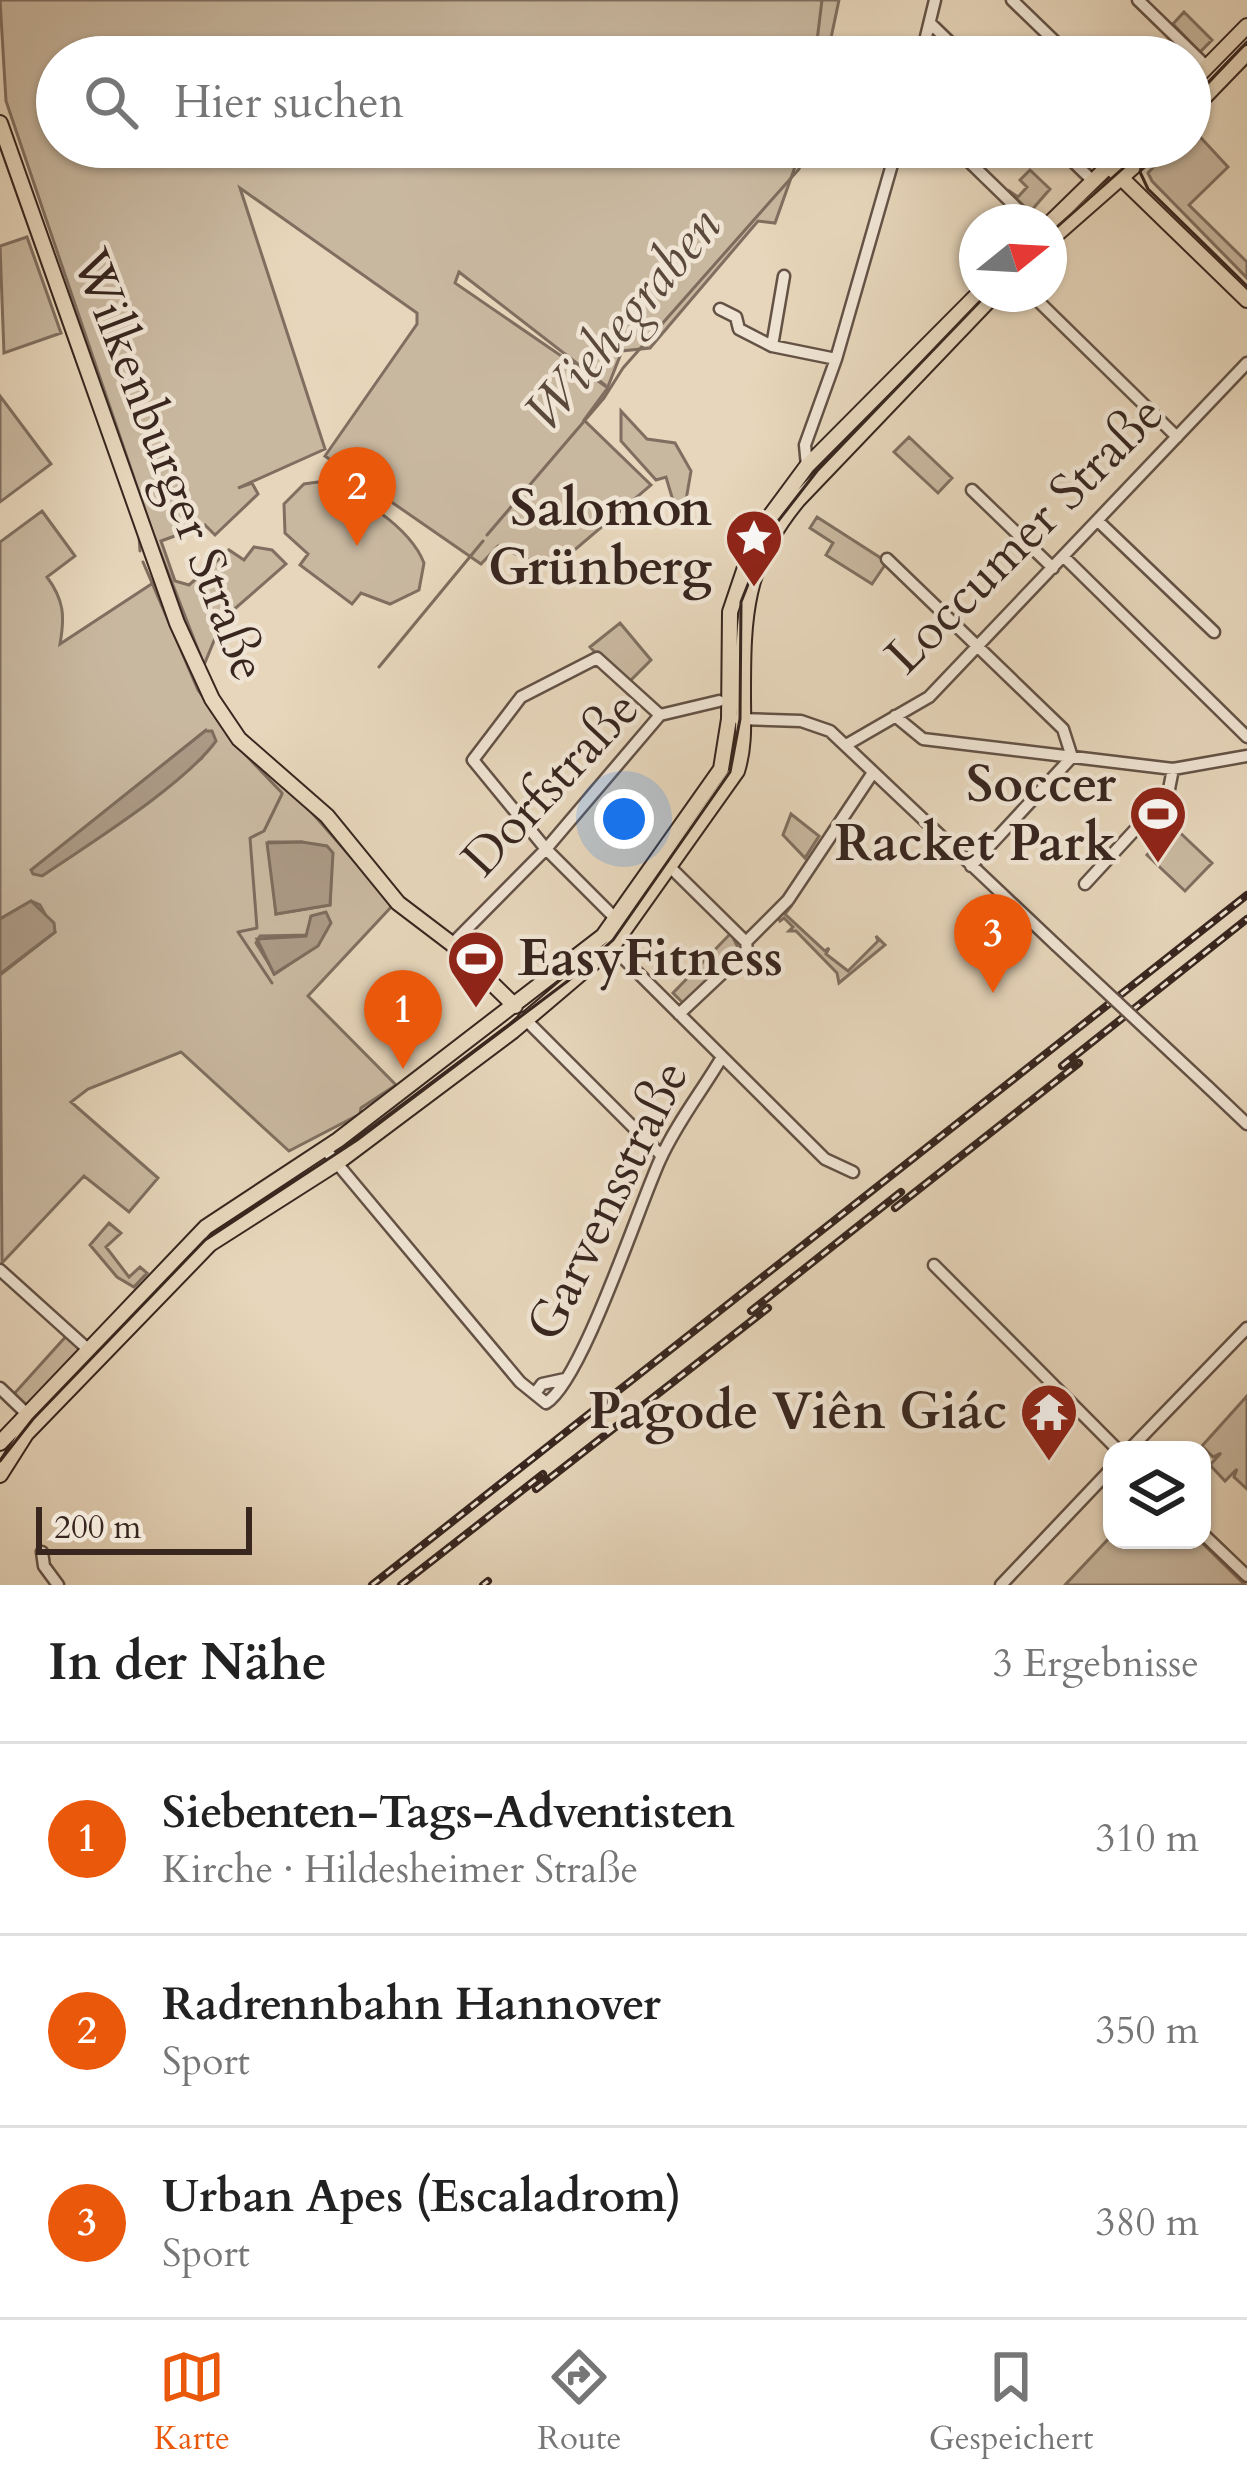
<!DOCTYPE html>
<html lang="de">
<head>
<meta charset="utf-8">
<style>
  body { margin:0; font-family:Cardo,serif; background:#f2f2f2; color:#222 }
  .controls { position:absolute; right:36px; bottom:36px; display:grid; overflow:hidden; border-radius:24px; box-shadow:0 3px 9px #0004 }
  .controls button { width:108px; height:108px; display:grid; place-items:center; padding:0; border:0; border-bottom:3px solid #e0e0e0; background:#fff; color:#222; font:60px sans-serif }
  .compass { position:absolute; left:959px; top:204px; width:108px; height:108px; border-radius:50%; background:#fff; box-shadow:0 3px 9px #0004; rotate:72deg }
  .scale { position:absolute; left:36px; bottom:30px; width:216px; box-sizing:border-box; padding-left:12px; border:6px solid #38261f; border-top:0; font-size:33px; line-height:42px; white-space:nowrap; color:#38261f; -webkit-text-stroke:9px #efe4d3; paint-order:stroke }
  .you { position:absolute; left:624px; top:819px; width:42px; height:42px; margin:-30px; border:9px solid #fff; border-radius:50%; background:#1a73e8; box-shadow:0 0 0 18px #1a73e833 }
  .badge { display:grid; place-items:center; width:78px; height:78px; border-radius:50%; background:#ea580c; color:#fff; font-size:39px; font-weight:700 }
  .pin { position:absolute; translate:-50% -99px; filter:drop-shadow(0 3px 6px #0008) }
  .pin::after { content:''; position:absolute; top:63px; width:42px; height:36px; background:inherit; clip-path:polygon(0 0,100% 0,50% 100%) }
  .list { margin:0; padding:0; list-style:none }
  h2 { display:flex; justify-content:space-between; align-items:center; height:156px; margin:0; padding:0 48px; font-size:51px }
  h2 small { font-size:39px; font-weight:400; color:#767676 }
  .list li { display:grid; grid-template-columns:78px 1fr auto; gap:36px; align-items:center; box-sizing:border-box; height:192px; padding:0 48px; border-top:3px solid #e0e0e0 }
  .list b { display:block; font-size:45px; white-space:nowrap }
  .list p { margin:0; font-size:39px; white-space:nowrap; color:#767676 }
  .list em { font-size:39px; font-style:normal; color:#767676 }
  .icon { flex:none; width:66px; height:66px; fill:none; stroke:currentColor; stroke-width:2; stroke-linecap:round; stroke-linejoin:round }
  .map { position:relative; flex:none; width:1247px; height:1585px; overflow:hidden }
  .search { position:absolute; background:#fff; box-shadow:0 3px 9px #0004; left:36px; right:36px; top:36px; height:132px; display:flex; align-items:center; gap:30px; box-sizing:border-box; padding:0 42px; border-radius:66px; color:#767676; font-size:45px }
  .sheet { height:732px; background:#fff }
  nav { display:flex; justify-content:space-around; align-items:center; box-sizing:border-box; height:168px; border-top:3px solid #e0e0e0; background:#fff; font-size:33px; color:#767676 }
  nav a { display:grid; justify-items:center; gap:6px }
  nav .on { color:#ea580c }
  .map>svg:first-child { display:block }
  .green { fill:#c9b8a0; stroke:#806f60; stroke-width:3; fill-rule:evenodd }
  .water { fill:#ac9a86; stroke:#7e6c5d; stroke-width:3 }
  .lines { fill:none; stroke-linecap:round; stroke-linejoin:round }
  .stream { stroke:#7e6c5d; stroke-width:3 }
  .minor-casing { stroke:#645246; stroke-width:15 }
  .major-casing { stroke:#38261f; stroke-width:18 }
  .minor { stroke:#efe4d3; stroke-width:10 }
  .major { stroke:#e7d6bb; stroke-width:14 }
  .tram { stroke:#38261f; stroke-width:3 }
  .rail-casing { stroke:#38261f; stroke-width:8 }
  .rail { stroke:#efe4d3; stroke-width:3; stroke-dasharray:9; stroke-linecap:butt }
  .minor-bridge-casing { stroke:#645246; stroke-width:15; stroke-linecap:butt }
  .minor-bridge { stroke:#efe4d3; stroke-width:10 }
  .labels { text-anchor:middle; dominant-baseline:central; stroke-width:9; stroke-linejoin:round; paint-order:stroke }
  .street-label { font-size:51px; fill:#38261f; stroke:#efe4d3 }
  .poi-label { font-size:51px; font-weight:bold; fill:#38261f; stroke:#efe4d3; text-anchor:end }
  .water-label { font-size:54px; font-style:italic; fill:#5b493e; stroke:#efe4d3 }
</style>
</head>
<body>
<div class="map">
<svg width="1247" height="1585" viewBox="0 0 1247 1585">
  <rect width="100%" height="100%" fill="#e7d6bb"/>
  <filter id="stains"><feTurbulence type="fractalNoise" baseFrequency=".00167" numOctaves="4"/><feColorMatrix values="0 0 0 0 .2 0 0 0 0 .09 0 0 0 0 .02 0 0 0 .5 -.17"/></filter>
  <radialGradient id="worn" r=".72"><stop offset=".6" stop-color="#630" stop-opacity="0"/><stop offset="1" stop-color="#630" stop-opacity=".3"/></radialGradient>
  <!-- green -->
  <path class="green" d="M 0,0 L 839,0 L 827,57 L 57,57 L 57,147 L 802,147 L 775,223 L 758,221 L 650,348 L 622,351 L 607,389 L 584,420 L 651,485 L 551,570 L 498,546 L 481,564 L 325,456 L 417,324 L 417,313 L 240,188 L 325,449 L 238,488 L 252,483 L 258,494 L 215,535 L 205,525 L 161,541 L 175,581 L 189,585 L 229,550 L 244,560 L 254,547 L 272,550 L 286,564 L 223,619 L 204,665 L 152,531 L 6,101 ZM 459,272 L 605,385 L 605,386 L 455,283 Z
    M 1184,12 L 1212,40 L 1200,52 L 1173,24 Z
    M 1190,126 L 1228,167 L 1189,205 L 1247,262 L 1247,278 L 1152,181 L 1148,173 L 1172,147 L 1190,147 Z
    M 1030,170 L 1050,189 L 1030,212 L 1008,190 L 1018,197 L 1027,187 L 1020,180 Z
    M 27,237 L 61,333 L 4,353 L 0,246 Z
    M 0,396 L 51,464 L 0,502 Z
    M 621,411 L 647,439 L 675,443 L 691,471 L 685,506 L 674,504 L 666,477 L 656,480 L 621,441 Z
    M 909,437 L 952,478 L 938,493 L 894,452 Z
    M 318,482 C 355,491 410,527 424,563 L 419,590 L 390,604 L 361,593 L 352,604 L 300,565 L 308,554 L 285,533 L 284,504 L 304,484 Z
    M 42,511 L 75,556 L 47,577 C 64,600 65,616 60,644 L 153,583 L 162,605 L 170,603 L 212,699 L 393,905 L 308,996 L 396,1085 L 361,1108 L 360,1114 L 289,1151 L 181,1052 L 88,1089 L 71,1102 L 158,1178 L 129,1212 L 84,1176 L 2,1263 L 0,975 L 55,932 L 40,905 L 31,901 L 0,919 L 0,542 ZM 205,731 L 202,758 L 61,863 L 32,870 ZM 269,842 L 302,842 L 331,879 L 330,905 L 276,914 ZM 311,916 L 312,949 L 275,974 L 256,943 L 260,936 L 308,935 Z
    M 817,517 L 887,562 L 872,584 L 826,555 L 833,543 L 810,528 Z
    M 620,623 L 651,660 L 626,685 L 590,647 Z
    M 791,814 L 819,836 L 805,858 L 783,835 Z
    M 1174,827 L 1212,863 L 1185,891 L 1147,855 Z
    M 792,905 L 785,914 L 825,951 L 829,948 L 826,954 L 848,971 L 878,941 L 876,936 L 885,945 L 839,983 L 837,973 L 796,931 L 789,931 L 793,927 L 784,918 L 780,921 L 778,917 Z
    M 731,933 L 740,952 L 685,1005 L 673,993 Z
    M 109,1223 L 121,1233 L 106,1247 L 129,1277 L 140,1267 L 147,1273 L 134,1287 L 117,1277 L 90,1245 Z
    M 69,1333 L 84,1348 L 28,1408 L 13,1395 Z
    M 1247,1396 L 1247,1489 L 1234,1477 L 1237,1469 L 1225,1481 L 1210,1465 L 1221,1453 L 1213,1457 L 1202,1446 Z
    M 1112,1535 L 1112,1540 L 1199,1540 L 1245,1585 L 1065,1585 Z"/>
  <!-- water -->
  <path class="water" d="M 205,731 L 212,731 L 216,741 C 184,785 89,844 42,876 L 33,874 L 31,870 Z
    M 302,842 L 327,846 L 333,853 L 330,905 L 276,914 L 267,843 Z
    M 31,901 L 54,923 L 55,932 L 0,974 L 0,919 Z
    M 326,912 L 331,923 L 318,946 L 274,974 L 257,939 L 306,936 L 311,916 Z"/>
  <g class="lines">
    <!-- stream -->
    <path class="stream" d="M 815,57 L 822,0
      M 0,146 L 79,368
      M 139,535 L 140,551
      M 487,535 L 604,398 L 623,368 L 799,169 L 808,147
      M 143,562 L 198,690 L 232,739
      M 379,667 L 483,541
      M 242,751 L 282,793
      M 272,983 L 238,932 L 257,928 L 250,838 L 264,831 L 282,794"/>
    <!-- minor casing -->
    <g class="minor-casing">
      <path id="minor" d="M 1012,0 L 1071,57
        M 1138,0 L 1207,67
        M 930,23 L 965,57
        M 921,57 L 935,0
        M 954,147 L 1031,222
        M 1058,147 L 1094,182
        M 1031,294 L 1177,437
        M 720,309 L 736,317 L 739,329 L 772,346 L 836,359
        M 772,346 L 784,276
        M 807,466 L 805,445 L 836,359 L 897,147
        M 972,490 L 1053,568
        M 1098,521 L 1214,632
        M 1064,557 L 1247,737
        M 887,559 L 1063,729 L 1072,757 L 971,866
        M 895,716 L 923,739 L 1173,769 L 1247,756
        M 739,719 L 801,721 L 830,731 L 1056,945
        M 846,745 L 929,697 L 1247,363
        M 670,867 L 746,942
        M 1085,884 L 1168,794 L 1173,769
        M 616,919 L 546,849 L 473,760 L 521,697 L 597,658 L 660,715
        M 452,944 L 546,849 L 660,715 L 719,701
        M 612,947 L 825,1159 L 853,1172
        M 679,1014 L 747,950 L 746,942 L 788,900 L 872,774
        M 524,1018 L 662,1156
        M 1208,1087 L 1247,1124
        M 325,1149 L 520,1382 L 546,1403 C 582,1381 638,1208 660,1160 C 676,1124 702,1091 722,1057
        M 934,1265 L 1118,1450
        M 0,1270 L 91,1352
        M 0,1388 L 26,1413
        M 536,1392 L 542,1384 L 565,1379
        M 1129,1450 L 1247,1328
        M 1202,1533 L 1247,1576
        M 42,1552 L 44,1566 L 58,1585
        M 1001,1585 L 1112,1468"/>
    </g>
    <!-- major casing -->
    <g class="major-casing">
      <path id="major" d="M 1190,84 L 1247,26
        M 1190,112 L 1247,53
        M 0,123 L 177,623 L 212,699 L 239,739 L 327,816 L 398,903 L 452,944 L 515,1006
        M 1109,166 L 1247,300
        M 1049,224 L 1128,147
        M 1049,241 L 1156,147
        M 0,1443 L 206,1227 L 338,1140 L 603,936 L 721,769 L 729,719 L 730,612 L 756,535 L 807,466 L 978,294
        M 0,1475 L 26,1434 L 210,1244 L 337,1163 L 513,1031 L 612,947 L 737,771 C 745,746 743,721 743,695 C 743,615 744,565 798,500 L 995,294"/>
    </g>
    <!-- minor -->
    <use href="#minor" class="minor"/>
    <!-- major -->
    <use href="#major" class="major"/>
    <!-- tram -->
    <path class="tram" d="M 1190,102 L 1247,42
      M 1146,147 L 1140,172 L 1148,189 L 1247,286
      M 1049,234 L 1147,147
      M 0,1461 L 33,1419 L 205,1240 L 357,1140 L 569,980 L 613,940 L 730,772 L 740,719 L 741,602 L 768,534 L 817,471 L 987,294"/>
    <!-- rail casing -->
    <g class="rail-casing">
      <path id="rail" d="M 1062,1066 L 1247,919
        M 895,1208 L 1079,1063
        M 751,1311 L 901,1192
        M 536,1489 L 768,1308
        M 372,1585 L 1247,895
        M 401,1585 L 543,1474
        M 483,1585 L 488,1581"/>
    </g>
    <!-- rail -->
    <use href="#rail" class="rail"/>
    <!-- minor-bridge casing -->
    <g class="minor-bridge-casing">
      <path id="minor-bridge" d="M 1056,945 L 1208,1087"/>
    </g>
    <!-- minor-bridge -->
    <use href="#minor-bridge" class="minor-bridge"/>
  </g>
  <!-- icons -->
  <defs>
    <g id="sight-pin" transform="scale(3)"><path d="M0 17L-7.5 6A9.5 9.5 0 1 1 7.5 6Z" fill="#8f2418" stroke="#efe4d3"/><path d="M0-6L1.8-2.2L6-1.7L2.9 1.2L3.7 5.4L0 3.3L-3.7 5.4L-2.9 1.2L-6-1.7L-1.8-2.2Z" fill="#fff"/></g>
    <g id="stadium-pin" transform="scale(3)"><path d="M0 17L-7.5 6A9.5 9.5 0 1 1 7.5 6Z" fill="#8f2418" stroke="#efe4d3"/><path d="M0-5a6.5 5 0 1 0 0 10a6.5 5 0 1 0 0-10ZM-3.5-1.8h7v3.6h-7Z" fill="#fff"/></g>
    <g id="temple-pin" transform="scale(3)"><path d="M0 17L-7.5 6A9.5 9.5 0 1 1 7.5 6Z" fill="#8f2418" stroke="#efe4d3"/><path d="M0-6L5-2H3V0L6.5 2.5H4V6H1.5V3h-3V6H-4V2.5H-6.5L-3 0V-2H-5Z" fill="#fff"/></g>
  </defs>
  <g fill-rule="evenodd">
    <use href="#sight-pin" x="754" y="538"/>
    <use href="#stadium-pin" x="1158" y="814"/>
    <use href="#stadium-pin" x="476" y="959"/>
    <use href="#temple-pin" x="1049" y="1412"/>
  </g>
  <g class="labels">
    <!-- street labels -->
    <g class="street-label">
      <text transform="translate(169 465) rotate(69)">Wilkenburger Straße</text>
      <text transform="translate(1025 535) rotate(-45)">Loccumer Straße</text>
      <text transform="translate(551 784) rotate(-47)">Dorfstraße</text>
      <text transform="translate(608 1201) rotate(-64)">Garvensstraße</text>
    </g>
    <!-- poi labels -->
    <g class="poi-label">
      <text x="712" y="509">Salomon<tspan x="712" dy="59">Grünberg</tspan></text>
      <text x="1116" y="785">Soccer<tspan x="1116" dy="59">Racket Park</tspan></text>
      <text x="518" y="959" text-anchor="start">EasyFitness</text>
      <text x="1007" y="1412">Pagode Viên Giác</text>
    </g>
    <!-- water labels -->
    <g class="water-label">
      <text transform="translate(623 320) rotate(-50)">Wiehegraben</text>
    </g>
  </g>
  <rect width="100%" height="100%" filter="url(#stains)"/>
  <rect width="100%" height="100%" fill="url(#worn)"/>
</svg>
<div class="controls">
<button><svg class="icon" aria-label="layers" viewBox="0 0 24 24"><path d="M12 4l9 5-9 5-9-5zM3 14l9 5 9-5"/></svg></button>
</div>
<svg class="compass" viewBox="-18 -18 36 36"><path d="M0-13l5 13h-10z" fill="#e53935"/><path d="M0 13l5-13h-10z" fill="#767676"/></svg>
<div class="scale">200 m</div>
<div class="you"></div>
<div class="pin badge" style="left:403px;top:1069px">1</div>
<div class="pin badge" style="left:357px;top:546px">2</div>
<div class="pin badge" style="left:993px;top:993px">3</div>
<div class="search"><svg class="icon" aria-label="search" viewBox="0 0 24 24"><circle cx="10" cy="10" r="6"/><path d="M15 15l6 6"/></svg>Hier suchen</div>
</div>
<section class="sheet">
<h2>In der Nähe<small>3 Ergebnisse</small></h2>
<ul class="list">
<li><span class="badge">1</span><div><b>Siebenten-Tags-Adventisten</b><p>Kirche · Hildesheimer Straße</p></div><em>310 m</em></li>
<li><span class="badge">2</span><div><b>Radrennbahn Hannover</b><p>Sport</p></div><em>350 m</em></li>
<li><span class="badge">3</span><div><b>Urban Apes (Escaladrom)</b><p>Sport</p></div><em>380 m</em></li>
</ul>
</section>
<nav>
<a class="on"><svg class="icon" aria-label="map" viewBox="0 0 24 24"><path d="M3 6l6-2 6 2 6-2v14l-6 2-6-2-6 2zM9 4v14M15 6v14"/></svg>Karte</a>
<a><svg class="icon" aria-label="directions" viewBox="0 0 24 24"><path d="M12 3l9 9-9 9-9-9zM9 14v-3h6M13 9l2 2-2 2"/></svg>Route</a>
<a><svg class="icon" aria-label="saved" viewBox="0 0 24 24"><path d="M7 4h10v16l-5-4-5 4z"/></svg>Gespeichert</a>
</nav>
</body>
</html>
